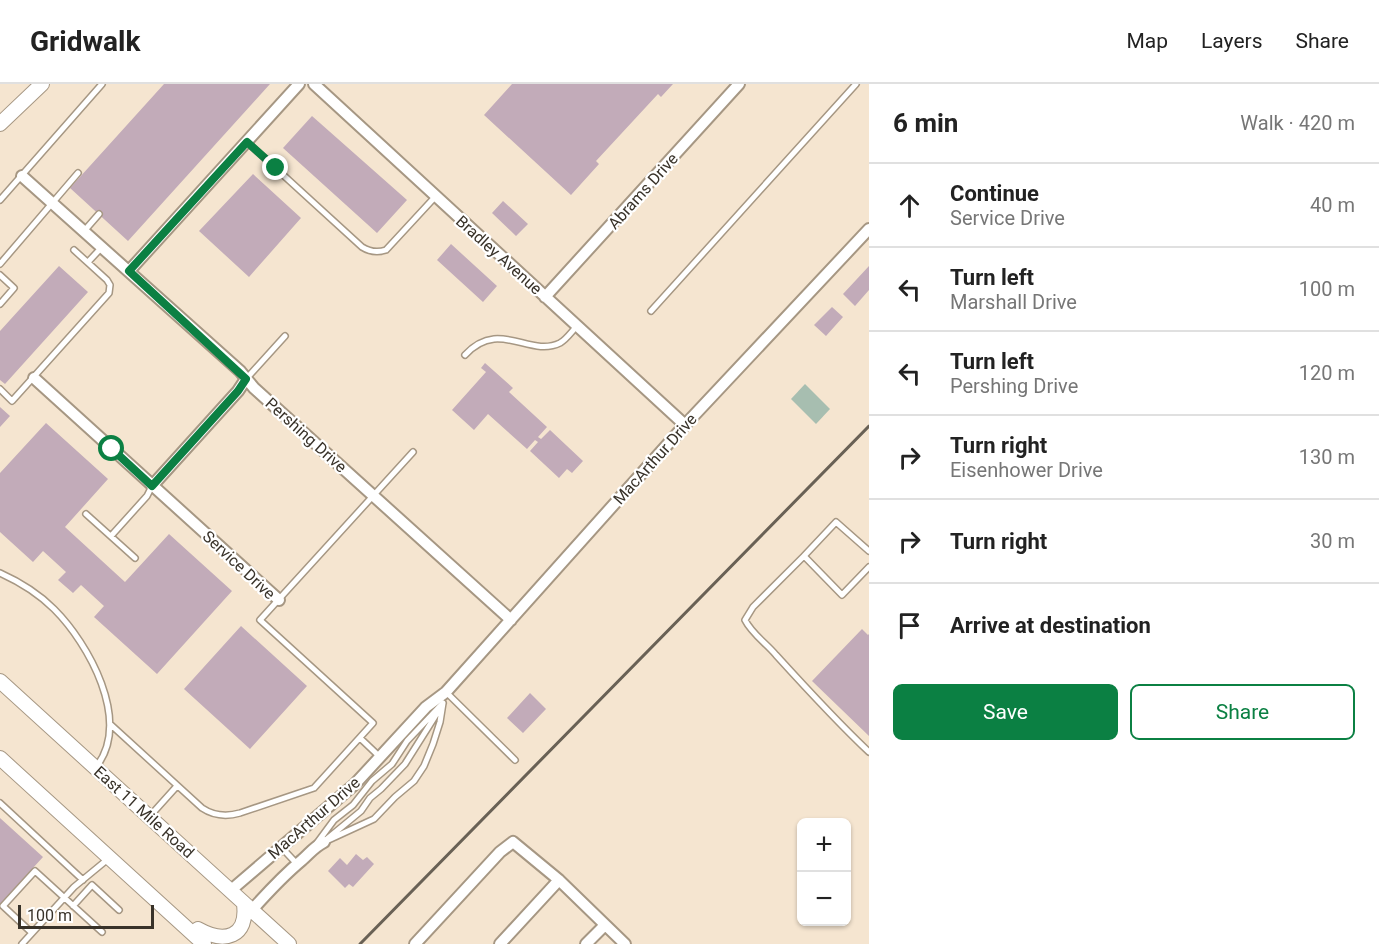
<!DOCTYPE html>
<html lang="en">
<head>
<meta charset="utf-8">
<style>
  body { margin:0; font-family:Roboto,sans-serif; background:#f6f6f6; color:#222 }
  .controls { position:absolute; right:18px; bottom:18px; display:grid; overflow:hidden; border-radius:9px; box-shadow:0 2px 4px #0004 }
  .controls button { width:54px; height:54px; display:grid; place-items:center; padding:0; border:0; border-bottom:2px solid #e0e0e0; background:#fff; color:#222; font:30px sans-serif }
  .scale { position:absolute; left:18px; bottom:15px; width:136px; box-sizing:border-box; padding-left:6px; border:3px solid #383229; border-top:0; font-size:16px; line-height:21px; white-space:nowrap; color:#383229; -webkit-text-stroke:4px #fff; paint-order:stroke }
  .stop { position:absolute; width:18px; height:18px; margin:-14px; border:4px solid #0b8043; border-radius:50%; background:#fff }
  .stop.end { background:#0b8043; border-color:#fff; box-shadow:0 2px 6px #0008 }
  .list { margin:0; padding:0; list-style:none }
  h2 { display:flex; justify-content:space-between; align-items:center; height:78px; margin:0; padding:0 24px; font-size:26px }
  h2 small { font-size:20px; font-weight:400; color:#767676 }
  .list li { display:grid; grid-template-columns:39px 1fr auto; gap:18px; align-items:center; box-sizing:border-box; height:84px; padding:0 24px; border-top:2px solid #e0e0e0 }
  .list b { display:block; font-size:22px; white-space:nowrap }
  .list p { margin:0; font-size:20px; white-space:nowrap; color:#767676 }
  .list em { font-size:20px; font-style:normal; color:#767676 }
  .actions { display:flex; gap:12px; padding:18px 24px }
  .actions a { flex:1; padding:14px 0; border:2px solid #0b8043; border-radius:9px; text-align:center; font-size:21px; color:#0b8043 }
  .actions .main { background:#0b8043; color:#fff }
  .icon { flex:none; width:33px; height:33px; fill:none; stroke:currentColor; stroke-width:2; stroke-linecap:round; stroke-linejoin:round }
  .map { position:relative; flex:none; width:869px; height:860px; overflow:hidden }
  header { display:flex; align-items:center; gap:36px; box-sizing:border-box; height:84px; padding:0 30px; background:#fff; border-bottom:2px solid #e0e0e0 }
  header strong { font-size:28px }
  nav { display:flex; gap:33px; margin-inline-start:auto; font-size:21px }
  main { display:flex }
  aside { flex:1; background:#fff }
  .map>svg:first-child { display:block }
  .green { fill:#a7beb0 }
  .building { fill:#c2abb9 }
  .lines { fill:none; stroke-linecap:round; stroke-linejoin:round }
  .service-casing { stroke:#a69783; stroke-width:8 }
  .minor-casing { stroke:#a69783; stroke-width:14 }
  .secondary-casing { stroke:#a69783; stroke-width:16 }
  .service { stroke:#fff; stroke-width:5 }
  .minor { stroke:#fff; stroke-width:10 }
  .secondary { stroke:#fff; stroke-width:14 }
  .rail { stroke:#696155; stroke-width:3 }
  .route { stroke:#0b8043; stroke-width:8 }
  .labels { text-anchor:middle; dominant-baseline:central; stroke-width:4.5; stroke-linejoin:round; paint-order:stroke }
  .street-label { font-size:16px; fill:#383229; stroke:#fff }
</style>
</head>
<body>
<header>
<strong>Gridwalk</strong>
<nav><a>Map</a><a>Layers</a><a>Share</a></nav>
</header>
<main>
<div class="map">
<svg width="869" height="860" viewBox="0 0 869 860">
  <rect width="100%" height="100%" fill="#f5e5d0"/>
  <!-- green -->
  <path class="green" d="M 805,300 L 830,325 L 816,340 L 791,315 Z"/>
  <!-- building -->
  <path class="building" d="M 164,0 L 270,0 L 128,157 L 70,104 Z
    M 512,0 L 673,0 L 661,13 L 658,10 L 596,77 L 599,80 L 571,111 L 484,31 Z
    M 312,32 L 407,116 L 377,149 L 283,64 Z
    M 253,90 L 301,134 L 249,193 L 199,147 Z
    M 503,117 L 528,140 L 516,152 L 492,129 Z
    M 451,160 L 497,202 L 483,218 L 437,176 Z
    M 59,182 L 88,208 L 5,300 L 0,296 L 0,247 Z
    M 869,182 L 869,206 L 855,222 L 843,210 Z
    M 832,223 L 843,233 L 826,252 L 814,241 Z
    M 485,279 L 513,304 L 509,308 L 547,343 L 538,353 L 541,355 L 550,346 L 583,377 L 572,389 L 567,385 L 559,394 L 530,367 L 538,358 L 535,356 L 527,365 L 488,330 L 474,346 L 452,326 L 486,288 L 481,284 Z
    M 0,323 L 10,332 L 0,343 Z
    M 46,339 L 108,395 L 65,443 L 125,498 L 169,450 L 232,507 L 157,590 L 94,533 L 104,522 L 81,501 L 73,509 L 58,496 L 66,488 L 43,467 L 33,478 L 0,448 L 0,389 Z
    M 241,542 L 307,602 L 250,665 L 184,605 Z
    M 862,545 L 868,551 L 869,550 L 869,652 L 812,597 Z
    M 530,609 L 546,625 L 523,649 L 507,634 Z
    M 0,734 L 43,773 L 0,820 Z
    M 356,770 L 363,776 L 367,773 L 374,780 L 353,803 L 349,800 L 345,804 L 328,787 L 340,774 L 347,781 Z"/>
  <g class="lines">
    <!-- service casing -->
    <g class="service-casing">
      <path id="service" d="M 247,58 L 362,163 C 370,168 377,169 386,166 L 435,113
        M 0,116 L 102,0
        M 85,146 L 99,130
        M 88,178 L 103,162
        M 0,180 L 78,89
        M 0,191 L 14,204 L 0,220
        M 651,227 L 856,0
        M 465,271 C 499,234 529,274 560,259 C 567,255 572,247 577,242
        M 246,295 L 285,252
        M 0,305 L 12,317 L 109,209 L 110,201 L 107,196 L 74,166
        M 86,430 L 135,474
        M 111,452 L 147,412 L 152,402
        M 869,467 L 836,438 L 804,472 L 842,511 L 869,483
        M 804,472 L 753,523 L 745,536 C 752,550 766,559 776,571 C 806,604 836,637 869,668
        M 0,489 C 20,498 38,509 54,525 C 89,560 131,636 97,682
        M 446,608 L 515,676
        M 110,640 L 202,724 C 214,732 226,733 240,729 L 314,704 L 373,639 L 260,536 L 413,368
        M 360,654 L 380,673
        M 0,719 L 83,796
        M 150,732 L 177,702
        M 327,755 L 361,727 L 370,714 L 381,705 L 405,680 L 441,623
        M 324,758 L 374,735 L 395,713 L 414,697 L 424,682 L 433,660 L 440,638 L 443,619
        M 317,759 L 334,736 L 353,721 L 372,697 L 392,680 L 407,657 L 443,619
        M 282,764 L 297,780
        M 73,822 L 92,801 L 119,826
        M 32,849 L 3,822 L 35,787 L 102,848
        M 22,860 L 74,803 L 108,775"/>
    </g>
    <!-- minor casing -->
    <g class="minor-casing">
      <path id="minor" d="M 314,0 L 685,341
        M 22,92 L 240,287 L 254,304 L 511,536
        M 129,187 L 299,0
        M 545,213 L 739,0
        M 34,294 L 279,516
        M 152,402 L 238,307 L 246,295
        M 230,807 L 355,700 L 426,623 L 446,608 L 685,341 L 869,145
        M 252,826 C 268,808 284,791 302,776 C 310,769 314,763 324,758
        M 415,860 L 500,768 L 513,758 L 559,796 L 625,860
        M 500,860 L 559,796
        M 586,860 L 604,842"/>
    </g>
    <!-- secondary casing -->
    <g class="secondary-casing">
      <path id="secondary" d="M 0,40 L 42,0
        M 0,597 L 289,860
        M 0,674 L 204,860
        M 198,845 C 225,860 248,853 244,820"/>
    </g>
    <!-- service -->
    <use href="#service" class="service"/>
    <!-- minor -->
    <use href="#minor" class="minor"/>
    <!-- secondary -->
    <use href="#secondary" class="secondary"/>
    <!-- rail -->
    <path class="rail" d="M 360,860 L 869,342"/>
  </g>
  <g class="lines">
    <!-- route -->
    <path class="route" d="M 112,365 L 152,402 L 238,307 L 246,295 L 129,187 L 247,58 L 276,84"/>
  </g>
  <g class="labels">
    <!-- street labels -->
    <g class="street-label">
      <text transform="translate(643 107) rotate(-48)">Abrams Drive</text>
      <text transform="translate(499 171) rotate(42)">Bradley Avenue</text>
      <text transform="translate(306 351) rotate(42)">Pershing Drive</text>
      <text transform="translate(655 375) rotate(-48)">MacArthur Drive</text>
      <text transform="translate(239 481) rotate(43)">Service Drive</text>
      <text transform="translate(144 728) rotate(42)">East 11 Mile Road</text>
      <text transform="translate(314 734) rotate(-41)">MacArthur Drive</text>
    </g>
  </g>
</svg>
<div class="controls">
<button>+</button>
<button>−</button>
</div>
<div class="scale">100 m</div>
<div class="stop" style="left:112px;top:365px"></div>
<div class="stop end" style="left:276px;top:84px"></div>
</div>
<aside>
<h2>6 min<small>Walk · 420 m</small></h2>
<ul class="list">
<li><svg class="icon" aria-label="ahead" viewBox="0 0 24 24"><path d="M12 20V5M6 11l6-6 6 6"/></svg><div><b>Continue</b><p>Service Drive</p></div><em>40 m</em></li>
<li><svg class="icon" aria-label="left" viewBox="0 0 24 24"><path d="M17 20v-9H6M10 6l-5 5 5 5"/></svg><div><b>Turn left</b><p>Marshall Drive</p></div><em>100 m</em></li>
<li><svg class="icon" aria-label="left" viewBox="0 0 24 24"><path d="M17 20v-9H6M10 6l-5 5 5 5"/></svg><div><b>Turn left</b><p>Pershing Drive</p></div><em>120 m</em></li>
<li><svg class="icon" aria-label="right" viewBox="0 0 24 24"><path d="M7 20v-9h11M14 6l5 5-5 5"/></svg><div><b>Turn right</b><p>Eisenhower Drive</p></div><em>130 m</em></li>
<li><svg class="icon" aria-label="right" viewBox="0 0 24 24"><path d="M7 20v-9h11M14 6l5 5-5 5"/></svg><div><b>Turn right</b></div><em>30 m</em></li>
<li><svg class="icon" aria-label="arrive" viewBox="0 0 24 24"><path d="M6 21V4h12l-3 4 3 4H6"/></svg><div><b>Arrive at destination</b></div></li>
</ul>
<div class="actions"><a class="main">Save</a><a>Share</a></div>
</aside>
</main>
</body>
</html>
